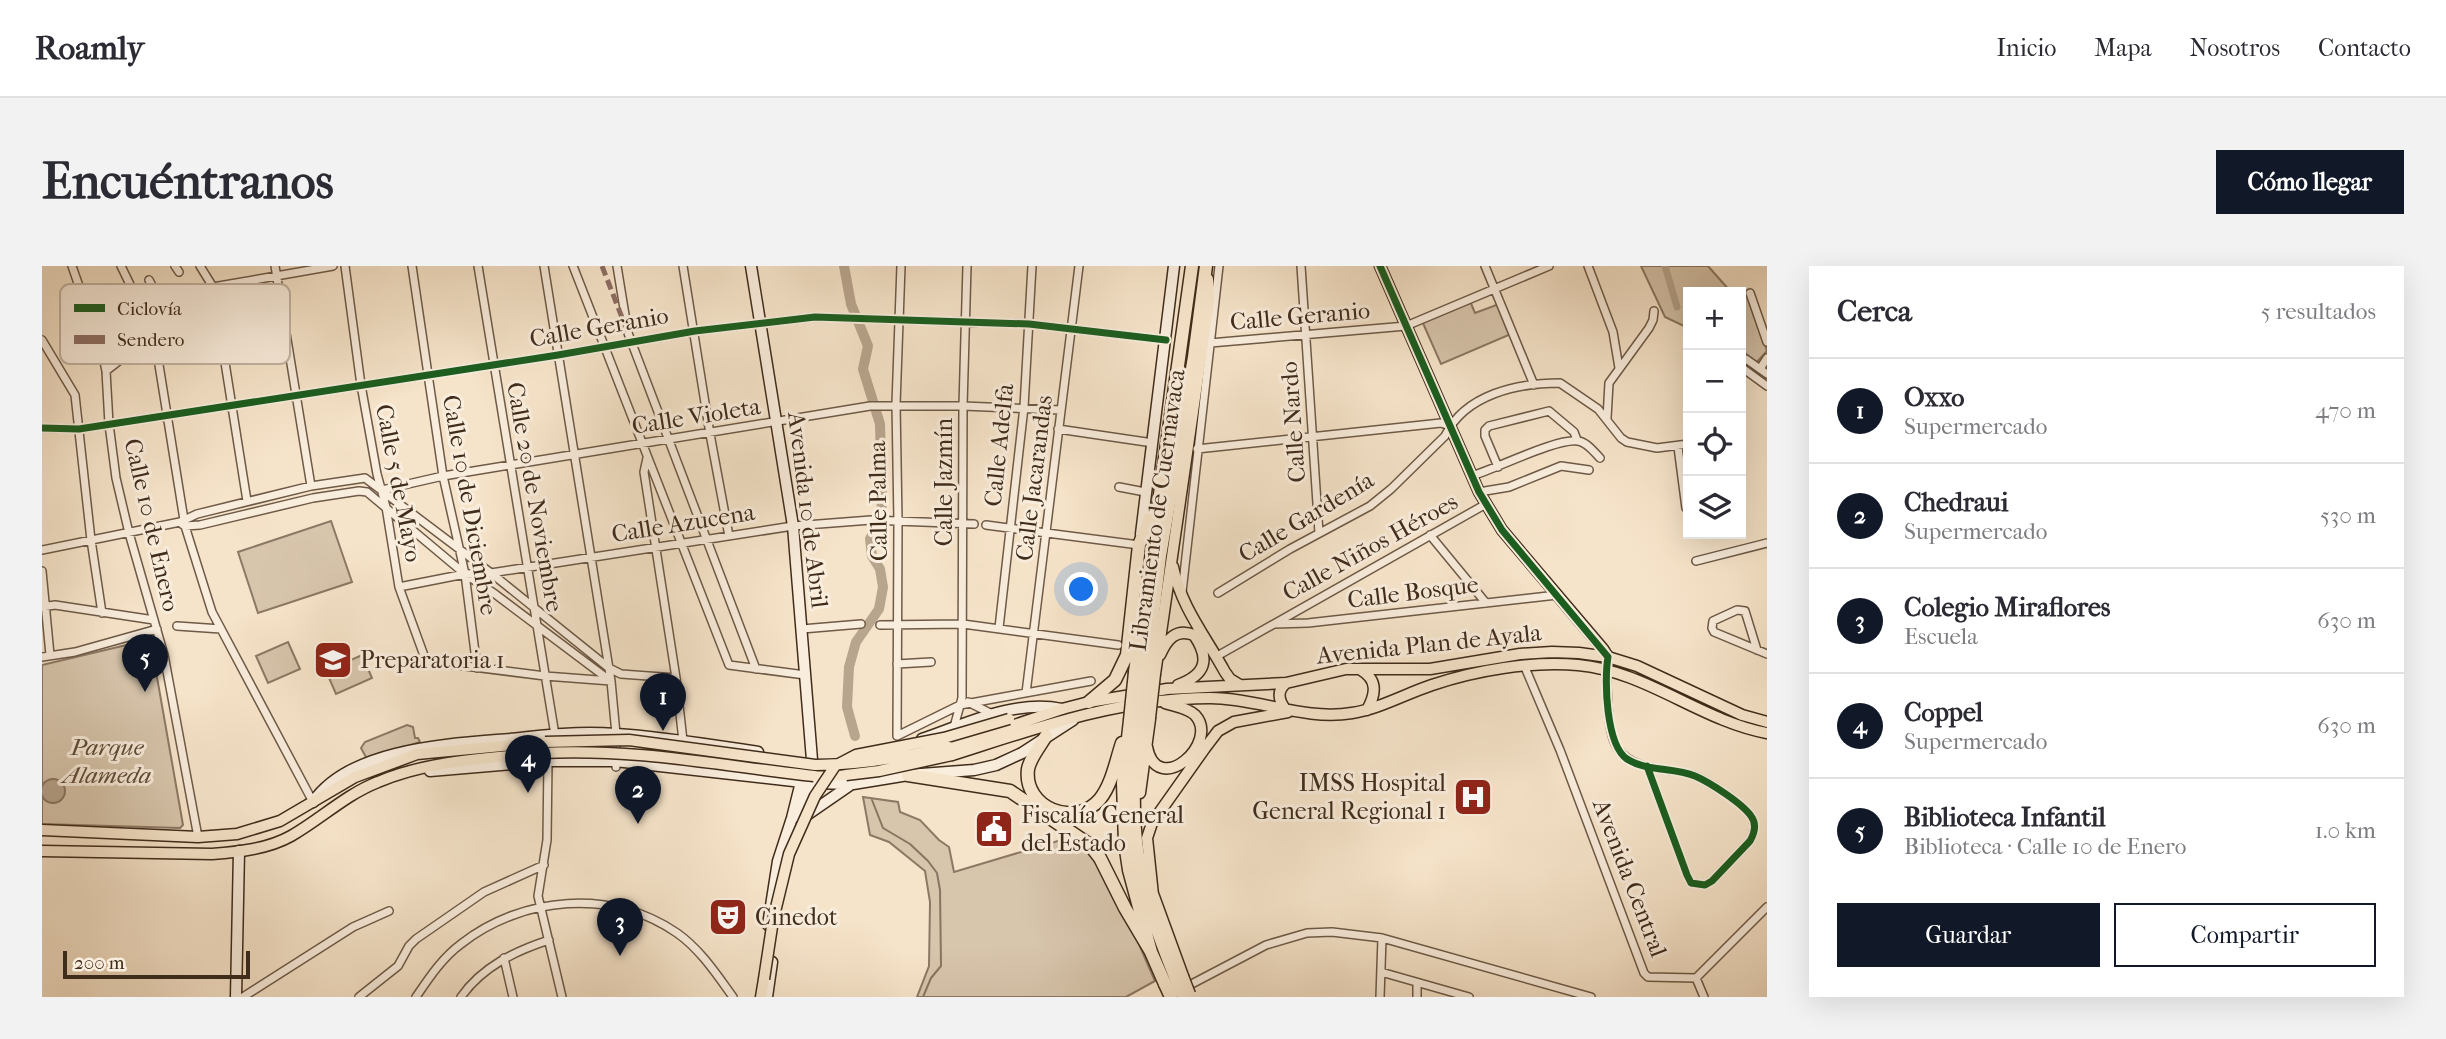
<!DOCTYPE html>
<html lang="es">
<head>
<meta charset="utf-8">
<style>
  body { margin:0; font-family:"IM FELL French Canon",serif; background:#f2f2f3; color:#2b2b33 }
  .controls { position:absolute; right:21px; top:21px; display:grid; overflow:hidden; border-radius:0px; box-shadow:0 7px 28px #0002 }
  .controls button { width:63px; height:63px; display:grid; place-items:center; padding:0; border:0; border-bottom:2px solid #e1e1e2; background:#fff; color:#2b2b33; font:35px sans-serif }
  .scale { position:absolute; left:21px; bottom:18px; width:187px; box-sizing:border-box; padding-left:7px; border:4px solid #402c1b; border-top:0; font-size:19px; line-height:24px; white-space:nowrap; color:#402c1b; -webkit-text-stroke:5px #f9eddd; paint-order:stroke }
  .you { position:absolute; left:1040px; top:324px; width:24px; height:24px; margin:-18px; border:5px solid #fff; border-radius:50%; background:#1a73e8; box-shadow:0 0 0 10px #1a73e833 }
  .badge { display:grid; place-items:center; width:46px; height:46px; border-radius:50%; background:#111827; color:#fff; font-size:23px; font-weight:700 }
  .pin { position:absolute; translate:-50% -58px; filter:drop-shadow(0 2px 4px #0008) }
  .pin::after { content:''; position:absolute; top:37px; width:24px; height:21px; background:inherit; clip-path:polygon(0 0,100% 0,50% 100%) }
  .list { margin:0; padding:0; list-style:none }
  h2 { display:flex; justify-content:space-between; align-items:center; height:91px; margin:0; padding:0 28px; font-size:30px }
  h2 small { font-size:23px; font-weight:400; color:#7c7c81 }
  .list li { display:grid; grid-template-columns:46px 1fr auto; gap:21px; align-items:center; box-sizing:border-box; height:105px; padding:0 28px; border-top:2px solid #e1e1e2 }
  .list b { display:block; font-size:26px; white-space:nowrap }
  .list p { margin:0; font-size:23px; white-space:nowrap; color:#7c7c81 }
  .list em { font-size:23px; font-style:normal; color:#7c7c81 }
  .actions { display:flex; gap:14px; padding:21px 28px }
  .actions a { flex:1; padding:16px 0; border:2px solid #111827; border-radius:0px; text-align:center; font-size:24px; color:#111827 }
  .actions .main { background:#111827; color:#fff }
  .icon { flex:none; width:38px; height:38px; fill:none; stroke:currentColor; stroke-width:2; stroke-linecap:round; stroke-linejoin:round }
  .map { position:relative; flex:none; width:1725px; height:731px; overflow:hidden; border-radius:0px }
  header { display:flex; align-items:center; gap:42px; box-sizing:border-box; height:98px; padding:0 35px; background:#fff; border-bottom:2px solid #e1e1e2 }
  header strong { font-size:33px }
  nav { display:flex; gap:38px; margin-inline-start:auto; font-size:24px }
  .intro { display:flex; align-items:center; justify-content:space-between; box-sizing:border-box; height:168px; padding:0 42px }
  h1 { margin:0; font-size:49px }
  .button { padding:18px 32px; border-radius:0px; background:#111827; color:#fff; font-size:24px; font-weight:700 }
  main { display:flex; gap:42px; padding:0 42px }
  aside { flex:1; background:#fff; border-radius:0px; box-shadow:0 7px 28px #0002 }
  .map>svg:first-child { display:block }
  .green { fill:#d7c5ac; stroke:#8c7864; stroke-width:2 }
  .water { fill:#b8a58e; stroke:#887560; stroke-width:2 }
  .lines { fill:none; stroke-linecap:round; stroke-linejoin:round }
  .stream { stroke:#887560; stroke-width:2 }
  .canal { stroke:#b8a58e; stroke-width:7 }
  .river { stroke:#b8a58e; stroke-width:10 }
  .street-casing { stroke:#6e5a47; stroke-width:10 }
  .secondary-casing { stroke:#402c1b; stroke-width:13 }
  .primary-casing { stroke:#402c1b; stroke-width:13 }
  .highway-casing { stroke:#402c1b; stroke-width:15 }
  .street { stroke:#f9eddd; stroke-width:7 }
  .secondary { stroke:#f9eddd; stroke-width:10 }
  .primary { stroke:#f6e4ca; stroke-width:10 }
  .highway { stroke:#f6e4ca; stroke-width:12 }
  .primary-bridge-casing { stroke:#402c1b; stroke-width:13; stroke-linecap:butt }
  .highway-bridge-casing { stroke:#402c1b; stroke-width:15; stroke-linecap:butt }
  .primary-bridge { stroke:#f6e4ca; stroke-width:10 }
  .highway-bridge { stroke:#f6e4ca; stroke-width:12 }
  .quiet { stroke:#8d6e63; stroke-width:5; stroke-dasharray:10 5; stroke-linecap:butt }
  .cycleway-casing { stroke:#f9eddd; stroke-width:11 }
  .cycleway { stroke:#1b5e20; stroke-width:7 }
  .labels { text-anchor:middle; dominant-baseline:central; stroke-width:6; stroke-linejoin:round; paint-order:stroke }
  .street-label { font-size:24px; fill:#402c1b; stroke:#f9eddd }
  .poi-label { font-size:24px; fill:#402c1b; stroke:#f9eddd; text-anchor:start }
  .park-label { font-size:24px; font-style:italic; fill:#5e4b38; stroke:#f9eddd }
  .key { fill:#f9eddd; stroke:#c2b3a3; stroke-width:2 }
  .key-label { font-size:19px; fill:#402c1b }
</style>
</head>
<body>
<header>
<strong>Roamly</strong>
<nav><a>Inicio</a><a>Mapa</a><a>Nosotros</a><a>Contacto</a></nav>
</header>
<div class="intro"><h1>Encuéntranos</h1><a class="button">Cómo llegar</a></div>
<main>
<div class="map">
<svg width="1725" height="731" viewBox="0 0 1725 731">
  <rect width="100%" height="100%" fill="#f6e4ca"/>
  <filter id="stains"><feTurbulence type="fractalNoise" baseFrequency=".00286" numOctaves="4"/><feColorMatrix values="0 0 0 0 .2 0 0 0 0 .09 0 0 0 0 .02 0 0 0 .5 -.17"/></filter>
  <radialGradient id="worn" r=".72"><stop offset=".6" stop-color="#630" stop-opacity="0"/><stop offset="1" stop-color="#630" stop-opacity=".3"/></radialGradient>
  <!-- green -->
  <path class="green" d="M 1599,0 L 1666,0 L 1689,26 L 1646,26 L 1646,62 L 1623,51 Z
    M 1704,28 C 1710,45 1721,69 1725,85 L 1714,97 L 1699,83 L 1699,30 Z
    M 1428,35 L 1433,47 L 1457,38 L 1469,68 L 1399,98 L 1380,55 Z
    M 289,255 L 310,316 L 216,347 L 196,286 Z
    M 102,372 L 109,377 L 141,559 L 138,562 L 0,558 L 0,399 L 97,376 Z
    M 246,376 L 258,403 L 226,417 L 214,390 Z
    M 320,389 L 330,412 L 294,428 L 284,405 Z
    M 365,459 L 371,461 L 373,472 L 376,472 L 378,476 L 325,493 L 319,482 L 323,476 Z
    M 821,531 L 856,536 L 858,546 L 878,554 L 897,574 L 907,581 L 912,606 L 1029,571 C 1072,606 1090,665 1113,715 L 1084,731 L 875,731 L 887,700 L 888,636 L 883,605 L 847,576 L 828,569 Z"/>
  <!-- water -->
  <path class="water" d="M-1 525a12 12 0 1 1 24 0a12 12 0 1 1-24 0Z"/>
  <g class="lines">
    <!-- stream -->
    <path class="stream" d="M 830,534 L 841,562 L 868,578 L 886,595 L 895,607 L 898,624 L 899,700 L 889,712 L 881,731"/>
    <!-- canal -->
    <path class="canal" d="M 1623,0 L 1635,41"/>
    <!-- river -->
    <path class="river" d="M 802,0 L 809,38 L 826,80 L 821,103 L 838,158 L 840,236 L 838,255 L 828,273 L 830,290 L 838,303 L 841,321 L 837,343 L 814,376 L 807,401 L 805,441 L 813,470"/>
    <!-- street casing -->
    <g class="street-casing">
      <path id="street" d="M 30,0 L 60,86 L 64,105 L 67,158 L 74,212 L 87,267 L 122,389 L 156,571
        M 79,0 L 112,68 L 143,260 L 170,346 L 271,536
        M 133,0 L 137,6
        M 158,0 L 171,21 L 205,235
        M 233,0 L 269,220
        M 303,0 L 319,119 L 335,208 L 344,241 L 357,321 L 384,395 L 503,410 L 569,415
        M 370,0 L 401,210 L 423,308 L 435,402
        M 436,0 L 513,469
        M 502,0 L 569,415 L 574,468 L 574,501
        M 531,0 L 687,399 L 763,409
        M 575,0 L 586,67 L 714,403
        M 641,0 L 668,168 L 687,270
        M 859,0 L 854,138 L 856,255 L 855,470 L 918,439 L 1049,415
        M 1259,0 L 1277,267
        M 1443,0 L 1492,119
        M 1546,0 L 1571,66 L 1577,102
        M 107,14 L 129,55
        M 1708,27 L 1725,76
        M 0,74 L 33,129 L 49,274 L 60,347
        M 1168,77 L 1364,60 L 1507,0
        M 1699,93 L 1704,93 L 1725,108
        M 1699,101 L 1725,120
        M 1718,103 L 1725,92
        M 64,105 L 171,21 L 291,0
        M 1565,152 L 1567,117 L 1607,62 L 1611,54 L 1612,45
        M 0,162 L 37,163 L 516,89 L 653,65 L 773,51 L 987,58 L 1124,74
        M 1016,163 L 1111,177
        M 1636,181 L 1644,242
        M 1155,183 L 1399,157 L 1408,160
        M 605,192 L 602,206 L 634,412 L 641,475
        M 1456,201 L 1443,170 L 1443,164 L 1447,160 L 1507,145 L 1532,166 L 1535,174
        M 1429,210 C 1454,203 1514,172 1536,175 C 1545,176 1552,186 1558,192
        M 1077,221 L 1103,226
        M 340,224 L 401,210 L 828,140 L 921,140 L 1019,144
        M 1437,226 L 1467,221 L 1519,200 L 1547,204
        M 140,258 L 143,260 L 158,259 L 271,232 L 317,225 L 325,226 L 423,308 L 453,328 L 566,413
        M 944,259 L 1097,279
        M 1388,269 L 1444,337
        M 0,284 L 138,256 L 155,248 L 269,220 L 323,212 L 449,307 L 567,402 L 579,408 L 634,412
        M 1654,295 L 1725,277
        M 0,305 L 8,389
        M 357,321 L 423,308 L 449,307 L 751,260 L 829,254 L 932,258
        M 1140,326 L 1177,0
        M 1176,327 L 1248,283 L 1328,240 L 1349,223 L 1403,170 C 1423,128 1476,117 1518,117 L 1556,143 L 1579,172 L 1585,176 L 1615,182 L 1646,178
        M 0,341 L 13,339 L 112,354
        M 1232,358 L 1266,357 L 1515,329
        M 838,359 L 921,358 L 1076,379
        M 135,360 L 179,363
        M 957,362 L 982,141 L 990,0
        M 760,363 L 819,358
        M 1715,384 L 1703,345 L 1695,344 L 1671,355 L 1670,362 L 1672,366 L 1725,388
        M 1177,389 L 1444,238
        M 0,391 L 33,386 L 115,363
        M 855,398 L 889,396
        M 1482,399 L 1518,484 L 1602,707 L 1606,711 L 1654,712 L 1725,641
        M 1564,403 C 1566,425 1564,466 1576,483 C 1593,507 1627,501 1651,509 C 1666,515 1700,537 1709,550 C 1715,558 1712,567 1708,575 L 1670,615 L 1663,619 L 1649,617 L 1645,609 L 1605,500
        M 984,427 L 1037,0
        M 926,436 L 950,448
        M 912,461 L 920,432 L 921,140 L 925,0
        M 506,495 L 505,574 L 496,630 L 520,731
        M 462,692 L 471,731
        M 1339,706 L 1427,731
        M 1654,712 L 1662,731
        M 1144,721 L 1224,679 L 1265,667 L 1290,666 L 1340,672 L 1549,731
        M 201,731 L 311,661 L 347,645
        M 317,731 L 356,700 L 367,680 L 374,673 L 442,626 L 502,599
        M 374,731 C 387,712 400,692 419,678 C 480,630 570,622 635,667 C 658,683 675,709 691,731
        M 419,731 C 440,701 473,685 507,674
        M 1338,731 L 1340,672
        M 1375,731 L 1375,717"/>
    </g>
    <!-- secondary casing -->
    <g class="secondary-casing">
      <path id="secondary" d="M 709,0 L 751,260 L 770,494 L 769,517 L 759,553
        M 1338,0 L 1437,226 L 1460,264 L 1561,383 L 1566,391 L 1565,397
        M 1099,268 L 1132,0
        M 880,473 C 924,458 973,433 1020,443
        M 388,505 L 506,495 L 573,495 L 769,517 L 811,518 L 866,509 L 932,504 L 954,499 L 980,487 L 1031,454
        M 271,536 C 308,482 408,478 468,473 C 503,469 538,465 574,468 C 622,471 669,479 716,486
        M 762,551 L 807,520
        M 726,659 L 736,595 L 750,552 L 760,512
        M 194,731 L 197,585
        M 725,731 L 730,696"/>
    </g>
    <!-- primary casing -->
    <g class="primary-casing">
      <path id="primary" d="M 1131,301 C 1139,341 1164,371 1183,406 L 1188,413 L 1198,419
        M 1118,389 C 1125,373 1134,362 1152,369 C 1169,394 1163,409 1136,419
        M 1319,404 C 1336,414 1334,428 1325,444
        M 1113,408 L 1167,35 L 1166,13
        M 1243,443 C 1236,433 1235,425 1244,417
        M 907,481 L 1020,443 L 1047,436 L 1125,423 L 1244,417 L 1304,403 L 1388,403 L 1478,388 L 1510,386 L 1537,387 L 1566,391 L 1595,400 L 1700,449 L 1725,456
        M 1105,481 C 1115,533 1179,477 1153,449 C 1146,442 1132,440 1123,437
        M 910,489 C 995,462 1078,432 1168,432 C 1216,432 1262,455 1310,447 C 1337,443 1363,428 1390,419 C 1435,404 1489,395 1536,399 C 1604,405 1659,455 1725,467
        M 772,510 L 804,509
        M 1098,527 L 1108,453
        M 0,564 L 156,571 L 195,568 L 238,555 L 313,511 L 375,488 L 503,476
        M 0,585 L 170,588 C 196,586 226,583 249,570 C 279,553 303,529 336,516 C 388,494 444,493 500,487
        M 1110,625 L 1141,710
        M 1111,629 L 1105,572 L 1110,557 L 1163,482 L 1176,465 L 1192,456 L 1246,446
        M 719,731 L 722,713"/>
    </g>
    <!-- highway casing -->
    <g class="highway-casing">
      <path id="highway" d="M 1093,406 L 1150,0
        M 1104,407 L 1118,290 L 1152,91 L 1164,0
        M 1047,436 L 1073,414 L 1085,389 L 1097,279 L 1111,245
        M 1098,452 C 1083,558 1094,615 1134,713
        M 1088,454 L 1081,517 L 1083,577 L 1087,604 L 1109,686 L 1123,718
        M 1004,470 C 998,480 988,492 986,503 C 981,542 1033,563 1058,533 C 1070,518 1074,495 1080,477
        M 866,509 L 968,525 L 1048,579 L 1058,592 L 1083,642 L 1109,686"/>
    </g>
    <!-- street -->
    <use href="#street" class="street"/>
    <!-- secondary -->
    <use href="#secondary" class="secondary"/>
    <!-- primary -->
    <use href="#primary" class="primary"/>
    <!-- highway -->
    <use href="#highway" class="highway"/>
    <!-- primary-bridge casing -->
    <g class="primary-bridge-casing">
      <path id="primary-bridge" d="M 1108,452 L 1113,408
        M 503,476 L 587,474 L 773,499 C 819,499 863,491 907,481
        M 500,487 C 592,482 681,500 772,510
        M 804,509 L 837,505 L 910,489
        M 1141,710 L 1148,728
        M 722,713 L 731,654 L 747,588 L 773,530 L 793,500 L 814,489 L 902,472 L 967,453"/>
    </g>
    <!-- highway-bridge casing -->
    <g class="highway-bridge-casing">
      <path id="highway-bridge" d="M 1098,452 L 1104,407
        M 1088,454 L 1093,406
        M 1134,713 L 1142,731
        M 1123,718 L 1129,731"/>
    </g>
    <!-- primary-bridge -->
    <use href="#primary-bridge" class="primary-bridge"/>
    <!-- highway-bridge -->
    <use href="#highway-bridge" class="highway-bridge"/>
    <!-- quiet -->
    <path class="quiet" d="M 560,0 L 586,67"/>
    <!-- cycleway casing -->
    <g class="cycleway-casing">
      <path id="cycleway" d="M 1338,0 L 1437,226 L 1460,264 L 1566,391 C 1562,414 1564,479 1585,493 C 1605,506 1631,501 1653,510 C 1667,516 1700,537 1709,550 C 1715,558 1712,568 1708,575 L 1670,615 L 1663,619 L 1649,617 L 1645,609 L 1605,500
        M 0,162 L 37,163 L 516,89 L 653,65 L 773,51 L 987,58 L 1124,74"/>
    </g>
    <!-- cycleway -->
    <use href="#cycleway" class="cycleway"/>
  </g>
  <!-- icons -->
  <defs>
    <g id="university-square" transform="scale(2.0125)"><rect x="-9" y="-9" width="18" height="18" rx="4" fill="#8f2418" stroke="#f9eddd"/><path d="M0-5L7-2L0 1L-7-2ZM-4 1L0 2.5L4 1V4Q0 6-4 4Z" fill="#fff"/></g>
    <g id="hospital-square" transform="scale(2.0125)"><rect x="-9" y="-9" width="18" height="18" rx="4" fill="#8f2418" stroke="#f9eddd"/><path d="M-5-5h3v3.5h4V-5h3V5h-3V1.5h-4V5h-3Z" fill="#fff"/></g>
    <g id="civic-square" transform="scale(2.0125)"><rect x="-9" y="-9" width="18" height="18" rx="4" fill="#8f2418" stroke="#f9eddd"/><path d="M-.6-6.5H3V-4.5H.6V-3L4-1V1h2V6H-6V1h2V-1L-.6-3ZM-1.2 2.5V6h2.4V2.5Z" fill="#fff"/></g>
    <g id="theatre-square" transform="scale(2.0125)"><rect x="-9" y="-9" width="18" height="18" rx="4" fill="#8f2418" stroke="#f9eddd"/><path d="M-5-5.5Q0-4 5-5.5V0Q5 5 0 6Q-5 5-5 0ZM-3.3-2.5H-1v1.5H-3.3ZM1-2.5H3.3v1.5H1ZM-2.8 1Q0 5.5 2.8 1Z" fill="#fff"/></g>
  </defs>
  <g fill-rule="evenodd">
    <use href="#university-square" x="291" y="394"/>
    <use href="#hospital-square" x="1431" y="531"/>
    <use href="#civic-square" x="952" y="563"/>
    <use href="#theatre-square" x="686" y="651"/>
  </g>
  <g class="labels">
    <!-- street labels -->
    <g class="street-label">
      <text transform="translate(1258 50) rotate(-5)">Calle Geranio</text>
      <text transform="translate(557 61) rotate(-10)">Calle Geranio</text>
      <text transform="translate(654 150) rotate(-9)">Calle Violeta</text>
      <text transform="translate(1251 156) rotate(-94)">Calle Nardo</text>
      <text transform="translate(957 179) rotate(-84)">Calle Adelfa</text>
      <text transform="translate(992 212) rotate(-83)">Calle Jacarandas</text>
      <text transform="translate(902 216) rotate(-90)">Calle Jazmín</text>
      <text transform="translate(357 217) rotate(79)">Calle 5 de Mayo</text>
      <text transform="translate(493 231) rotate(80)">Calle 20 de Noviembre</text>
      <text transform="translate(836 235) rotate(-91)">Calle Palma</text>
      <text transform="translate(428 239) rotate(80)">Calle 10 de Diciembre</text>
      <text transform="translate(766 244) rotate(83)">Avenida 10 de Abril</text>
      <text transform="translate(1115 244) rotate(-82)">Libramiento de Cuernavaca</text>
      <text transform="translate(1264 251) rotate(-31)">Calle Gardenía</text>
      <text transform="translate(641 257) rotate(-9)">Calle Azucena</text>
      <text transform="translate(110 259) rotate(77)">Calle 10 de Enero</text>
      <text transform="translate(1328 281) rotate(-29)">Calle Niños Héroes</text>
      <text transform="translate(1371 326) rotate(-7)">Calle Bosque</text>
      <text transform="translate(1387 378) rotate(-6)">Avenida Plan de Ayala</text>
      <text transform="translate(1588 612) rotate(69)">Avenida Central</text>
    </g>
    <!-- poi labels -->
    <g class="poi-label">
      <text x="318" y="394">Preparatoria 1</text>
      <text x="1404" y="517" text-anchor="end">IMSS Hospital<tspan x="1404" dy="28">General Regional 1</tspan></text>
      <text x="979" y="549">Fiscalía General<tspan x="979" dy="28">del Estado</tspan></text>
      <text x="713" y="651">Cinedot</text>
    </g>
    <!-- park labels -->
    <g class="park-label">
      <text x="65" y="481">Parque<tspan x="65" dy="28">Alameda</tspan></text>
    </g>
  </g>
  <!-- legend -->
  <rect x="18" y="18" width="230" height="80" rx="10" class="key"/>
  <rect x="32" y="38" width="31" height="8" fill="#1b5e20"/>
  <rect x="32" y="69" width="31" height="9" fill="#8d6e63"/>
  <g class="key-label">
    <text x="75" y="49">Ciclovía</text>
    <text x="75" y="80">Sendero</text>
  </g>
  <rect width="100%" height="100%" filter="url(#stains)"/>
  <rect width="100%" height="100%" fill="url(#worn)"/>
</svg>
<div class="controls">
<button>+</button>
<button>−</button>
<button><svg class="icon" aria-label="locate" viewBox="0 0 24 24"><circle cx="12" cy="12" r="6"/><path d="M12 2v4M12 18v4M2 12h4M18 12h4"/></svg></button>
<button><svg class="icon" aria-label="layers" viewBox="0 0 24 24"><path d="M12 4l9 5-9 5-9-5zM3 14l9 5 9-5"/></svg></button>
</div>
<div class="scale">200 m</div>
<div class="you"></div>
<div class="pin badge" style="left:621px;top:465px">1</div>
<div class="pin badge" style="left:596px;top:558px">2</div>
<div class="pin badge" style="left:578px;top:690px">3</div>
<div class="pin badge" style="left:486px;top:527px">4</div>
<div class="pin badge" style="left:103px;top:426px">5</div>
</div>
<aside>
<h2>Cerca<small>5 resultados</small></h2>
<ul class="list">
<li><span class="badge">1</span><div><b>Oxxo</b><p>Supermercado</p></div><em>470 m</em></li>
<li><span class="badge">2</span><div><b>Chedraui</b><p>Supermercado</p></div><em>530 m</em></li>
<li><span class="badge">3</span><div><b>Colegio Miraflores</b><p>Escuela</p></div><em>630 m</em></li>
<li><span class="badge">4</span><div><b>Coppel</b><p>Supermercado</p></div><em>630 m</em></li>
<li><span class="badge">5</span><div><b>Biblioteca Infantil</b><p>Biblioteca · Calle 10 de Enero</p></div><em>1.0 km</em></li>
</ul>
<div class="actions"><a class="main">Guardar</a><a>Compartir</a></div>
</aside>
</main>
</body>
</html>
